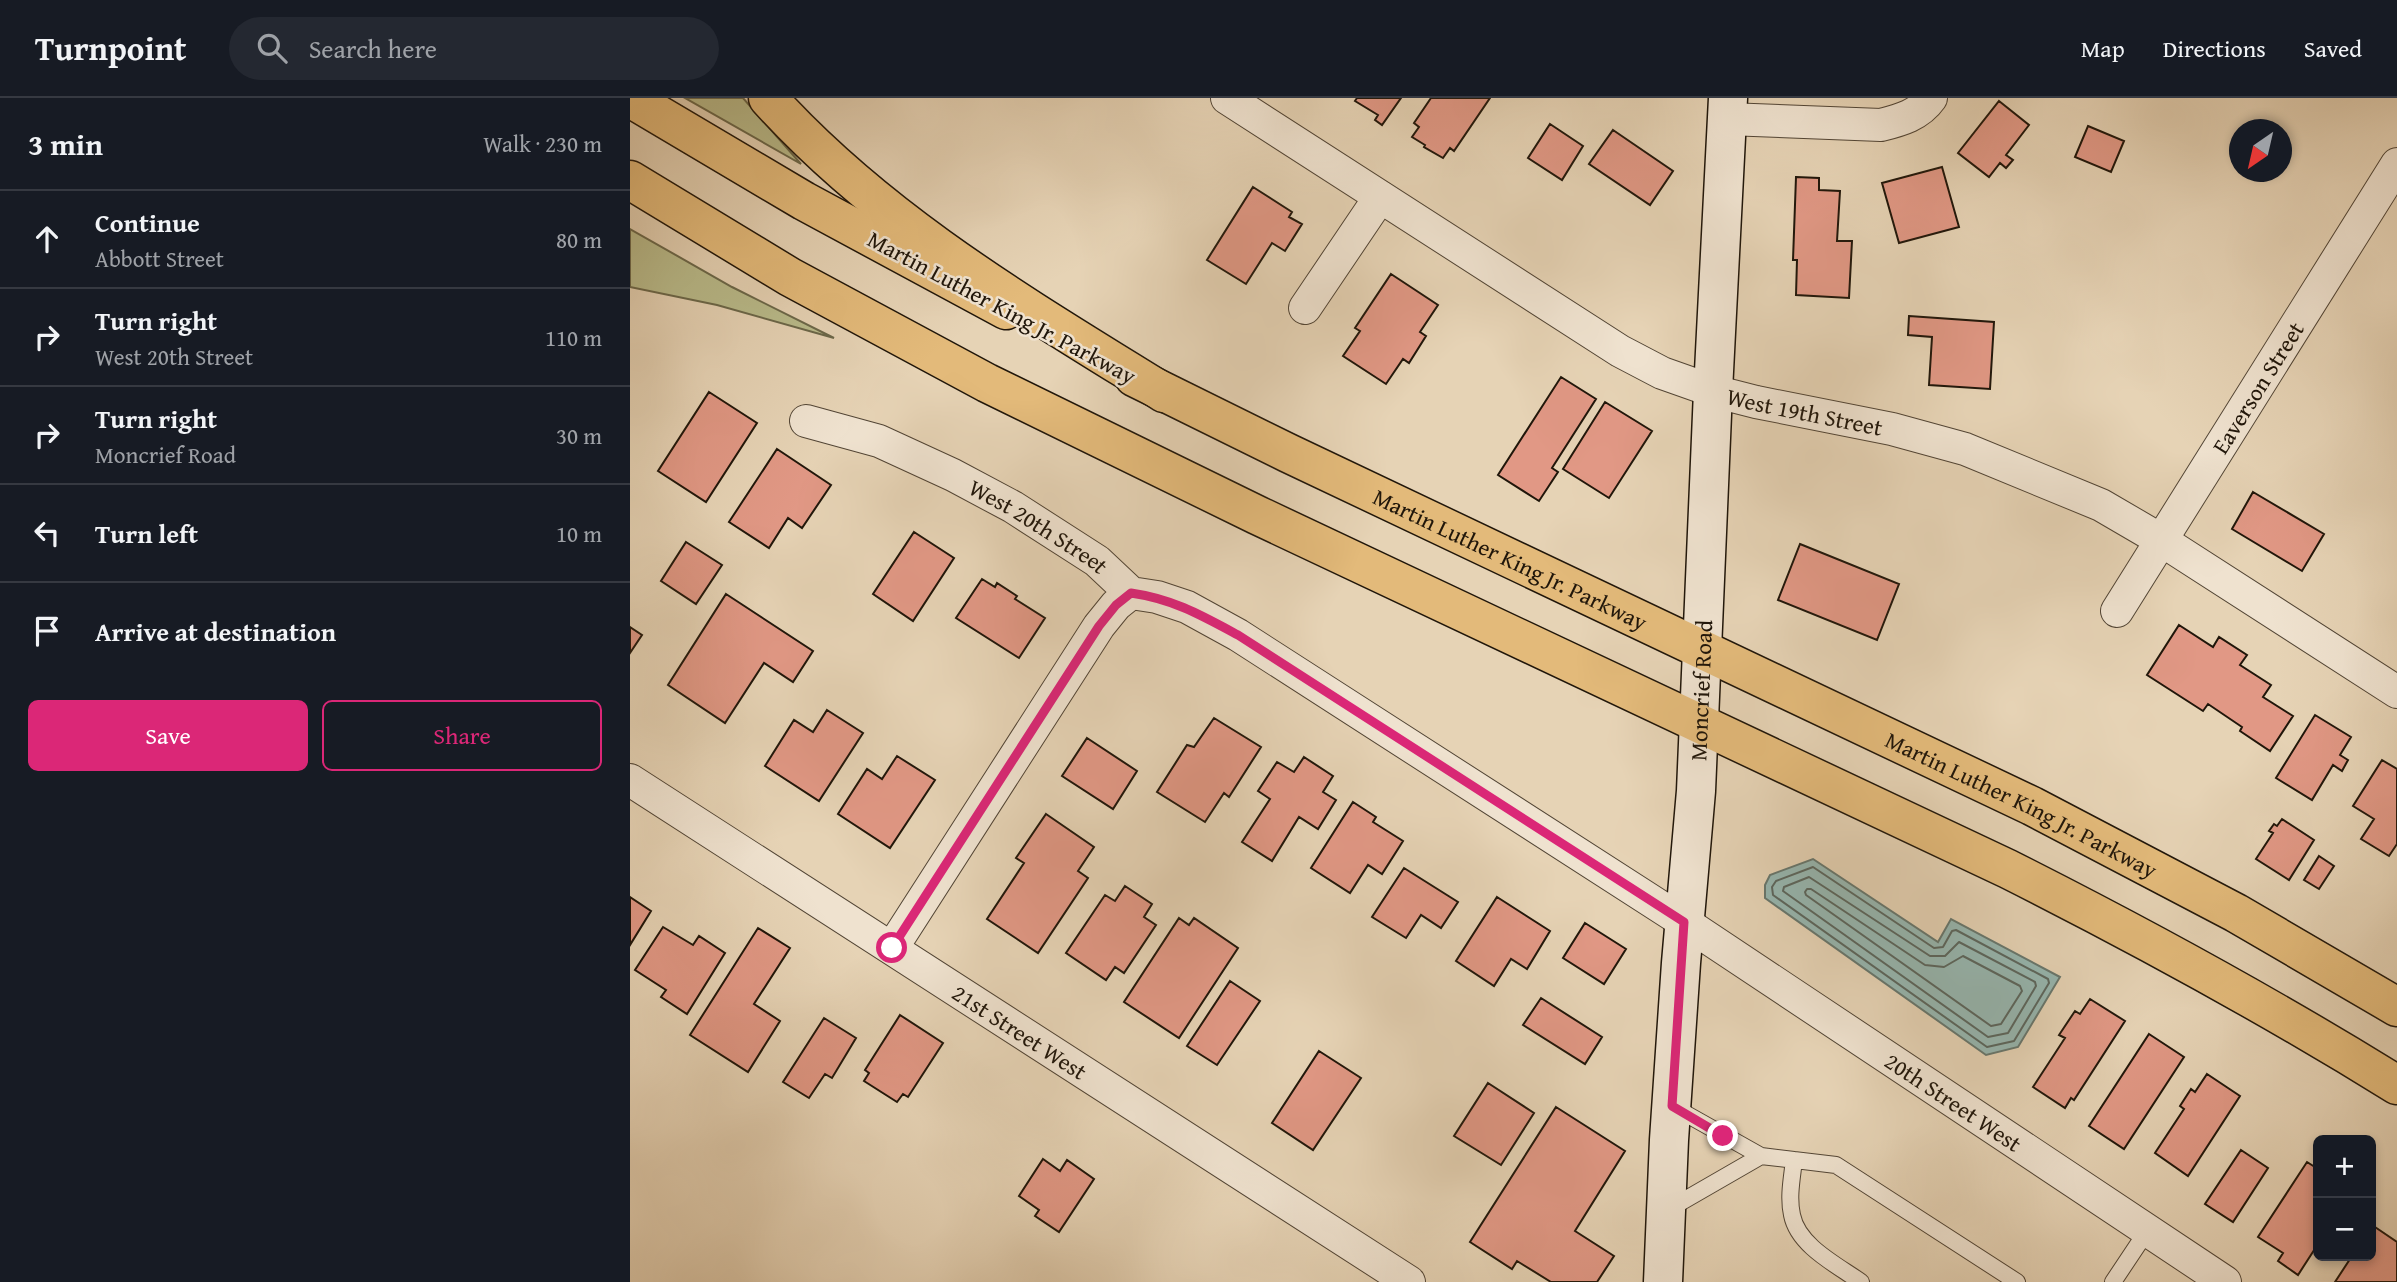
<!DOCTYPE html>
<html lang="en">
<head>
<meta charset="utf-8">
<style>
  body { margin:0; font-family:"Gentium Book Plus",serif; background:#242831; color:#f1f3f6 }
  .controls { position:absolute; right:21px; bottom:21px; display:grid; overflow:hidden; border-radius:10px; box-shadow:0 4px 10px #0003 }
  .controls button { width:63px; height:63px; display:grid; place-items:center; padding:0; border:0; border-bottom:2px solid #363941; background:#171b24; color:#f1f3f6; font:35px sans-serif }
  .compass { position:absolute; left:1599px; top:21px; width:63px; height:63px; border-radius:50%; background:#171b24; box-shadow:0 4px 10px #0003; rotate:214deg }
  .stop { position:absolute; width:21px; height:21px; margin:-16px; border:5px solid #db2777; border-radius:50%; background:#fff }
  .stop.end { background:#db2777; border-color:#fff; box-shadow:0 2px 7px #0008 }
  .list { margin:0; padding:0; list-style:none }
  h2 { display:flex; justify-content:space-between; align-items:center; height:91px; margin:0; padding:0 28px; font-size:30px }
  h2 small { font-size:23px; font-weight:400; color:#9ea1a6 }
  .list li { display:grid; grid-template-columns:46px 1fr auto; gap:21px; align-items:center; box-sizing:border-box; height:98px; padding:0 28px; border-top:2px solid #363941 }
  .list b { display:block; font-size:26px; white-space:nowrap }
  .list p { margin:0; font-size:23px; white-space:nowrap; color:#9ea1a6 }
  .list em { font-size:23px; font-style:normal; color:#9ea1a6 }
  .actions { display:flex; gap:14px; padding:21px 28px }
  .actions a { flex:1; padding:16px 0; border:2px solid #db2777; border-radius:10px; text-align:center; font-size:24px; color:#db2777 }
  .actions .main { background:#db2777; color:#fff }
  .icon { flex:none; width:38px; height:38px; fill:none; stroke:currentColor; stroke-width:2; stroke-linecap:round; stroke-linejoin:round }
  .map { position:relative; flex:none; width:1767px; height:1184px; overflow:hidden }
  header { display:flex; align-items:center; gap:42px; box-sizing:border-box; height:98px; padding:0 35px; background:#171b24; border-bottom:2px solid #363941 }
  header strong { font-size:33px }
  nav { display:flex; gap:38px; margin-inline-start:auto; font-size:24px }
  .search { width:490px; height:63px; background:#242831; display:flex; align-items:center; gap:18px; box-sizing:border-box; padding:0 24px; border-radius:38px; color:#9ea1a6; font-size:26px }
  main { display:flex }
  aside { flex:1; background:#171b24 }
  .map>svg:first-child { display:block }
  .green { fill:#b9bb8b; stroke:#6c684a; stroke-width:2 }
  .water { fill:#96b7b1; stroke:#67776e; stroke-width:2 }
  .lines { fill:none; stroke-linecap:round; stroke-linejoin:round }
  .shore { stroke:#5b665e; stroke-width:2 }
  .building { fill:#e19885; stroke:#20160a; stroke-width:2 }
  .service-casing { stroke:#524535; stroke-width:18 }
  .minor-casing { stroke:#524535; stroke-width:34 }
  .secondary-casing { stroke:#20160a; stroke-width:41 }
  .trunk-casing { stroke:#20160a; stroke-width:41 }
  .motorway-casing { stroke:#20160a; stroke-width:41 }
  .service { stroke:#efe2cf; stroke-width:16 }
  .minor { stroke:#efe2cf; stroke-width:32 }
  .secondary { stroke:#efe2cf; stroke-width:38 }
  .trunk { stroke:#e3ba7a; stroke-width:38 }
  .motorway { stroke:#e3ba7a; stroke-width:38 }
  .route { stroke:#db2777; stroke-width:9 }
  .labels { text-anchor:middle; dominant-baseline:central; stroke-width:5; stroke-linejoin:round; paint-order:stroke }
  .street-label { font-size:23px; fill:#20160a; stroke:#efe2cf }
</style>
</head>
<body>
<header>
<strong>Turnpoint</strong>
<div class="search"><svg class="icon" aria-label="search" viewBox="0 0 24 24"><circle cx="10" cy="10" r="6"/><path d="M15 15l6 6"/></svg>Search here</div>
<nav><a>Map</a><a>Directions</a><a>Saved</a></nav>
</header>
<main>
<aside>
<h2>3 min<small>Walk · 230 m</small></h2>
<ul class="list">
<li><svg class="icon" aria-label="ahead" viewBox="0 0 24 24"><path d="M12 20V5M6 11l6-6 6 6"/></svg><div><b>Continue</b><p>Abbott Street</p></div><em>80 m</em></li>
<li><svg class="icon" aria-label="right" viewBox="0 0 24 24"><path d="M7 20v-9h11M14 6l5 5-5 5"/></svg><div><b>Turn right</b><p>West 20th Street</p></div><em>110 m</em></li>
<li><svg class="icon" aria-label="right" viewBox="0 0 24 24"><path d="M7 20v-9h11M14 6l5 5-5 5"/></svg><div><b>Turn right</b><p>Moncrief Road</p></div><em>30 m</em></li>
<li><svg class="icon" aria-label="left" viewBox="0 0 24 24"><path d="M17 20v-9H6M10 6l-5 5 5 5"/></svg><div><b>Turn left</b></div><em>10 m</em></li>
<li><svg class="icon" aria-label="arrive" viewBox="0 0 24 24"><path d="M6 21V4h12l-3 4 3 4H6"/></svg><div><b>Arrive at destination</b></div></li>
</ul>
<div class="actions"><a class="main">Save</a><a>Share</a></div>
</aside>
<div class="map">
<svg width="1767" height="1184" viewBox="0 0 1767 1184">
  <rect width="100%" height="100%" fill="#e6d3b5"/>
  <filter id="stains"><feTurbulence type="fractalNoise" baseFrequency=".00286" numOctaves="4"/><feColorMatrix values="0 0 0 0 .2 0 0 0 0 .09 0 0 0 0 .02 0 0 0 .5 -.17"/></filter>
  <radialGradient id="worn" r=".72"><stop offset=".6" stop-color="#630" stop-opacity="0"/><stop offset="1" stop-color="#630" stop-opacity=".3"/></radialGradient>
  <!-- green -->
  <path class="green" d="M 55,0 L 113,0 L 171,66 Z
    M 0,131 L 102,189 L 204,240 L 87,207 L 0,189 Z"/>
  <!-- water -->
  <path class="water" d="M 1183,761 L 1308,844 L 1321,821 L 1430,879 L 1388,949 L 1356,957 L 1135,800 L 1135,787 L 1140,777 Z"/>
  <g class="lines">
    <!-- shore -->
    <path class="shore" d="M 1183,769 L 1304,850 L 1313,849 L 1322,833 L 1326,832 L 1418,881 L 1419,885 L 1384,943 L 1357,949 L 1143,797 L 1142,789 L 1146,783 Z
      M 1179,779 L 1300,858 L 1315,858 L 1329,844 L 1405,884 L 1406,888 L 1378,935 L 1358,939 L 1153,793 L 1154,789 Z
      M 1177,791 L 1181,791 L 1295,867 L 1314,869 L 1333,858 L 1390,888 L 1392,893 L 1371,926 L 1361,928 L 1176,797 L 1175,794 Z"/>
  </g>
  <!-- building -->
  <path class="building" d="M 727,0 L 771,0 L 752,27 L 745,22 L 748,17 L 725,3 Z
    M 801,0 L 860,0 L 824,53 L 820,50 L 813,60 L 794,49 L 795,47 L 782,39 L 789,29 L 784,25 Z
    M 1369,3 L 1399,27 L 1376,57 L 1383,62 L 1376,70 L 1370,65 L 1359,79 L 1328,55 Z
    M 920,26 L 953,48 L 932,82 L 898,60 Z
    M 1458,28 L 1494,43 L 1481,74 L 1445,59 Z
    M 983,32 L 1043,73 L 1020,107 L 959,66 Z
    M 1312,69 L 1329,129 L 1269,145 L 1252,85 Z
    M 1166,79 L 1189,80 L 1189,92 L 1210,93 L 1207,143 L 1222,143 L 1219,200 L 1166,197 L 1167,162 L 1163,162 Z
    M 623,89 L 662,114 L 659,119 L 672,126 L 655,153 L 642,145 L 616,186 L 577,162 Z
    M 761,176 L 808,207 L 790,234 L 796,238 L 779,265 L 773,261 L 756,286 L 713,258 L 730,233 L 725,230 Z
    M 1279,218 L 1364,224 L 1360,291 L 1299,287 L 1302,239 L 1278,237 Z
    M 931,279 L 966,301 L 922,370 L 928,374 L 909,403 L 868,377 Z
    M 79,294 L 127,325 L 76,404 L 28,373 Z
    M 975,304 L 1022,333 L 979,400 L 933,371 Z
    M 147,351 L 201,387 L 172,430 L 158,420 L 139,450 L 99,424 Z
    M 1623,394 L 1694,436 L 1672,473 L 1602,431 Z
    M 284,434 L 324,460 L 283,523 L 243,496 Z
    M 56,444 L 92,467 L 66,506 L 31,483 Z
    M 1170,446 L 1269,486 L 1247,542 L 1148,502 Z
    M 352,481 L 365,489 L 367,485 L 387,498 L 385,501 L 415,520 L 389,560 L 326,520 Z
    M 96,496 L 183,553 L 163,584 L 134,565 L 95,625 L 38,587 Z
    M 1549,527 L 1583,549 L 1589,539 L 1617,557 L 1610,567 L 1641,587 L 1633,599 L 1663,618 L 1640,653 L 1610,633 L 1612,629 L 1578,606 L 1573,613 L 1517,577 Z
    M 0,529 L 12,537 L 0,555 Z
    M 197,612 L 233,635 L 189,703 L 135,668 L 164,622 L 183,634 Z
    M 1685,617 L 1721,639 L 1710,657 L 1718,662 L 1712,673 L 1703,667 L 1682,702 L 1646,680 Z
    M 584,620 L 631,649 L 599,699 L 594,695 L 575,724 L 527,694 L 557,647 L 564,649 Z
    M 457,640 L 507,673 L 483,711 L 432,678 Z
    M 267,658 L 305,682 L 260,750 L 208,716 L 237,671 L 252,681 Z
    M 674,659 L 703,678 L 693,694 L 706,702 L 688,731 L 669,719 L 642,763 L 612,744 L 640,701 L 628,693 L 647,664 L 664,674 Z
    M 1752,662 L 1767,671 L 1767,746 L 1759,758 L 1731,741 L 1744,721 L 1723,708 Z
    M 723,704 L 746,719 L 743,724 L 773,743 L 752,776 L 738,767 L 720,795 L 681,770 Z
    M 416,716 L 464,749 L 448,773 L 458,780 L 408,855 L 357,821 L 394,765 L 386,760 Z
    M 1652,721 L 1684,742 L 1659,782 L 1626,761 L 1643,735 L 1639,733 L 1644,726 L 1647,728 Z
    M 1689,758 L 1704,768 L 1689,791 L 1674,782 Z
    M 774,770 L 828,804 L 811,830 L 791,817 L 776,840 L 742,819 Z
    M 495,788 L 522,806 L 514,819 L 526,827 L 494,875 L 485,869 L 476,882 L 436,855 L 475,797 L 485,803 Z
    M 0,799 L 21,813 L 0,847 Z
    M 867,799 L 920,833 L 897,871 L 881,861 L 864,888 L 826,863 Z
    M 549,820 L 559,827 L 564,820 L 608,850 L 549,940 L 494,904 Z
    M 955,825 L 996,851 L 974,886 L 933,860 Z
    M 33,829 L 63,847 L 69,838 L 95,855 L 57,916 L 31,899 L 36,892 L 5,872 Z
    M 128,830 L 160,850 L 124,906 L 150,923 L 118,974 L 60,937 Z
    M 600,883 L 630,903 L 587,967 L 557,948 Z
    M 911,900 L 972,939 L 955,966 L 893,927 Z
    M 1460,901 L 1495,923 L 1444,1002 L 1441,1000 L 1435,1010 L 1403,989 L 1435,940 L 1429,937 L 1445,913 L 1450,916 Z
    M 270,917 L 313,945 L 278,999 L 273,996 L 267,1004 L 234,983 L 239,975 L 235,972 Z
    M 194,920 L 226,940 L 202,980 L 195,976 L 179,1000 L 153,984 Z
    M 1519,936 L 1554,959 L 1494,1051 L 1459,1028 Z
    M 689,953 L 731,980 L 683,1052 L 642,1025 Z
    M 1577,976 L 1610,998 L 1558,1078 L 1525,1055 L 1554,1011 L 1550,1008 L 1561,991 L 1565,994 Z
    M 858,985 L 904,1015 L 871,1067 L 824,1038 Z
    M 926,1009 L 995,1053 L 945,1133 L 984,1158 L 967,1184 L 921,1184 L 887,1163 L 882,1171 L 840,1144 Z
    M 1611,1052 L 1638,1070 L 1603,1124 L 1575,1106 Z
    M 413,1061 L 430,1073 L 437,1062 L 464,1081 L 429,1134 L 405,1118 L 409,1112 L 389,1098 Z
    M 1677,1064 L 1688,1071 L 1688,1146 L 1668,1177 L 1648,1163 L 1653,1155 L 1628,1139 Z
    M 1742,1127 L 1767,1144 L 1767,1184 L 1705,1184 L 1722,1158 L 1741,1158 Z"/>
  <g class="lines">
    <!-- service casing -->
    <g class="service-casing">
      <path id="service" d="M 1042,1008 L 1131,1058 L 1206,1067 L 1387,1184
        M 1164,1062 C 1162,1080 1158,1099 1162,1117 C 1168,1148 1207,1167 1231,1184
        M 1039,1111 L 1131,1058
        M 1483,1184 L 1517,1133"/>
    </g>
    <!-- minor casing -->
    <g class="minor-casing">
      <g id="minor">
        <path id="s1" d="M 597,0 L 990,253 L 1032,275 L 1083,293 L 1126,304 L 1262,331 L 1335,351 L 1471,407 L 1531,442 L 1767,594"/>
        <path d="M 1097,21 L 1251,27 C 1271,22 1289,17 1301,0"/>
        <path d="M 675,210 L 750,99"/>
        <path id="s2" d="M 176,323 L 249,343 L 323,377 L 383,409 L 467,463 L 501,495 L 527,499 L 557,509 L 608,537 L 1054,824 L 1595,1184"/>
        <path id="s3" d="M 1487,513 L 1767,66"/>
        <path id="s4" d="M 0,682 L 779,1184"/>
        <path d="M 262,850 L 469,528 L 486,507 L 501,495"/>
      </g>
    </g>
    <!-- secondary casing -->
    <g class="secondary-casing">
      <g id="secondary">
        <path id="s5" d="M 1033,1184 L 1039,1042 L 1051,865 L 1066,693 L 1083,293 L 1098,0"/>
      </g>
    </g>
    <!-- trunk casing -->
    <g class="trunk-casing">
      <g id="trunk">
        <path d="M 0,0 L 174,103 L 376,212"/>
        <path d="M 0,82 L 160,179 L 357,285 L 627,417 L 1378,771 C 1511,838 1641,909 1767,987"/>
        <path id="s6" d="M 504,279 L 658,355 L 1402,708 L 1606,815 L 1767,909"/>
      </g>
    </g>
    <!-- motorway casing -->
    <g class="motorway-casing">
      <path id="motorway" d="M 138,0 C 250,124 394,208 534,295"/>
    </g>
    <!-- service -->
    <use href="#service" class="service"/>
    <!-- minor -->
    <use href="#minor" class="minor"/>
    <!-- secondary -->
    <use href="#secondary" class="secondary"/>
    <!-- trunk -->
    <use href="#trunk" class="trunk"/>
    <!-- motorway -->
    <use href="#motorway" class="motorway"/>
  </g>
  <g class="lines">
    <!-- route -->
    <path class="route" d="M 262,850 L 469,528 L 486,507 L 501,495 C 543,501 571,517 608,537 L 1054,824 L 1042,1008 L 1093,1038"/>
  </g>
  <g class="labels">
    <!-- street labels -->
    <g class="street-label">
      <text transform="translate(372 209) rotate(28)">Martin Luther King Jr. Parkway</text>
      <text stroke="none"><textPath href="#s3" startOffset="264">Eaverson Street</textPath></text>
      <text stroke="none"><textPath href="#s1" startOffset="663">West 19th Street</textPath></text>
      <text stroke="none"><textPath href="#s2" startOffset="257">West 20th Street</textPath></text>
      <text stroke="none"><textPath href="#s6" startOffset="418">Martin Luther King Jr. Parkway</textPath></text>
      <text stroke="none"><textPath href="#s5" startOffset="593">Moncrief Road</textPath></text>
      <text stroke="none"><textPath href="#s6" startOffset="985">Martin Luther King Jr. Parkway</textPath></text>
      <text stroke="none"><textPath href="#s4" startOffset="464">21st Street West</textPath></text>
      <text stroke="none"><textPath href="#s2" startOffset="1342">20th Street West</textPath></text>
    </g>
  </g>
  <rect width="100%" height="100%" filter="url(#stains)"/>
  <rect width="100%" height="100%" fill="url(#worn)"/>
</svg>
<div class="controls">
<button>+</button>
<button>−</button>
</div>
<svg class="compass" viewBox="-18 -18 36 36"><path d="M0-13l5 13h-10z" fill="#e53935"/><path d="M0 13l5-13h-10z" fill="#9ea1a6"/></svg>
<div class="stop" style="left:262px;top:850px"></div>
<div class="stop end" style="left:1093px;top:1038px"></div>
</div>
</main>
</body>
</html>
